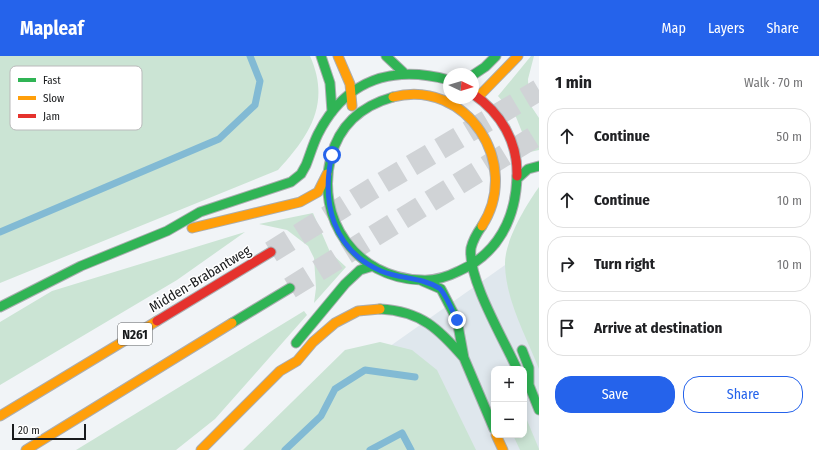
<!DOCTYPE html>
<html lang="en">
<head>
<meta charset="utf-8">
<style>
  body { margin:0; font-family:"Fira Sans Condensed",sans-serif; background:#f2f2f2; color:#202124 }
  .controls { position:absolute; right:12px; bottom:12px; display:grid; overflow:hidden; border-radius:8px; box-shadow:0 2px 10px #0003 }
  .controls button { width:36px; height:36px; display:grid; place-items:center; padding:0; border:0; border-bottom:1px solid #e0e0e0; background:#fff; color:#202124; font:20px sans-serif }
  .compass { position:absolute; left:443px; top:12px; width:36px; height:36px; border-radius:50%; background:#fff; box-shadow:0 2px 10px #0003; rotate:94deg }
  .scale { position:absolute; left:12px; bottom:10px; width:74px; box-sizing:border-box; padding-left:4px; border:2px solid #181a1c; border-top:0; font-size:11px; line-height:14px; white-space:nowrap; color:#181a1c; -webkit-text-stroke:3px #fff; paint-order:stroke }
  .stop { position:absolute; width:12px; height:12px; margin:-9px; border:3px solid #2563eb; border-radius:50%; background:#fff }
  .stop.end { background:#2563eb; border-color:#fff; box-shadow:0 1px 4px #0008 }
  .list { margin:0; padding:0; list-style:none }
  h2 { display:flex; justify-content:space-between; align-items:center; height:52px; margin:0; padding:0 16px; font-size:17px }
  h2 small { font-size:13px; font-weight:400; color:#757577 }
  .list li { display:grid; grid-template-columns:26px 1fr auto; gap:12px; align-items:center; box-sizing:border-box; height:56px; margin:0 8px 8px; padding:0 8px; border:1px solid #e0e0e0; border-radius:16px }
  .list b { display:block; font-size:15px; white-space:nowrap }
  .list em { font-size:13px; font-style:normal; color:#757577 }
  .actions { display:flex; gap:8px; padding:12px 16px }
  .actions a { flex:1; padding:9px 0; border:1px solid #2563eb; border-radius:16px; text-align:center; font-size:14px; color:#2563eb }
  .actions .main { background:#2563eb; color:#fff }
  .icon { flex:none; width:22px; height:22px; fill:none; stroke:currentColor; stroke-width:2; stroke-linecap:round; stroke-linejoin:round }
  .map { position:relative; flex:none; width:539px; height:394px; overflow:hidden }
  header { display:flex; align-items:center; gap:24px; box-sizing:border-box; height:56px; padding:0 20px; background:#2563eb; color:#fff }
  header strong { font-size:19px }
  nav { display:flex; gap:22px; margin-inline-start:auto; font-size:14px }
  main { display:flex }
  aside { flex:1; background:#fff }
  .map>svg:first-child { display:block }
  .built { fill:#dfe7ed; fill-rule:evenodd }
  .green { fill:#cbe4d4 }
  .lines { fill:none; stroke-linecap:round; stroke-linejoin:round }
  .stream { stroke:#82bad4; stroke-width:7 }
  .highway-tunnel { stroke:#d0d3d6; stroke-width:22; stroke-dasharray:22 11; stroke-linecap:butt }
  .fast-casing { stroke:#abadb0; stroke-width:11 }
  .slow-casing { stroke:#abadb0; stroke-width:11 }
  .jam-casing { stroke:#abadb0; stroke-width:11 }
  .fast { stroke:#30b455; stroke-width:9 }
  .slow { stroke:#ff9f0a; stroke-width:9 }
  .jam { stroke:#e5322d; stroke-width:9 }
  .route { stroke:#2563eb; stroke-width:5 }
  .labels { text-anchor:middle; dominant-baseline:central; stroke-width:3; stroke-linejoin:round; paint-order:stroke }
  .shield { fill:#fff; stroke:#5d5f60; stroke-width:1 }
  .shield-label { font-size:13px; font-weight:bold; fill:#181a1c }
  .street-label { font-size:14px; fill:#181a1c; stroke:#fff }
  .key { fill:#fff; stroke:#bababb; stroke-width:1 }
  .key-label { font-size:11px; fill:#181a1c }
</style>
</head>
<body>
<header>
<strong>Mapleaf</strong>
<nav><a>Map</a><a>Layers</a><a>Share</a></nav>
</header>
<main>
<div class="map">
<svg width="539" height="394" viewBox="0 0 539 394">
  <rect width="100%" height="100%" fill="#f1f4f7"/>
  <!-- built -->
  <path class="built" d="M 539,185 L 539,394 L 255,394 L 352,317 ZM 494,313 L 524,313 L 524,379 L 494,379 Z"/>
  <!-- green -->
  <path class="green" d="M 0,0 L 310,0 C 331,47 310,79 278,114 L 0,227 Z
    M 531,0 L 534,0 L 528,23 L 529,47 L 539,62 L 539,94 L 530,96 L 516,61 L 498,40 Z
    M 539,131 L 539,313 C 526,280 506,245 505,209 C 504,186 526,149 539,131 Z
    M 313,157 L 330,196 L 346,211 L 314,247 L 316,232 L 314,202 L 308,190 L 287,174 L 259,168 Z
    M 245,176 L 177,224 L 0,329 L 0,266 L 52,235 Z
    M 304,255 L 307,259 L 215,363 L 176,394 L 76,394 Z
    M 380,286 L 412,294 L 437,314 L 476,394 L 243,394 L 345,294 Z
    M 524,357 L 539,393 L 539,394 L 520,394 L 513,379 L 524,379 Z"/>
  <g class="lines">
    <!-- stream -->
    <path class="stream" d="M 0,176 L 219,83 L 255,49 L 260,25 L 250,0
      M 285,394 L 321,360 L 335,333 L 365,314 L 415,321
      M 370,394 L 402,377 L 411,394"/>
    <!-- highway-tunnel -->
    <path class="highway-tunnel" d="M 271,196 L 372,133 L 539,34
      M 290,232 L 539,78"/>
    <!-- fast casing -->
    <g class="fast-casing">
      <path id="fast" d="M 321,0 L 330,27 L 332,56
        M 386,0 L 403,16
        M 473,19 L 485,11 L 496,0
        M 393,41 C 361,50 339,70 331,101 C 315,163 356,222 421,224 C 434,225 447,221 459,215 C 498,198 516,162 517,120
        M 306,109 C 310,99 313,88 318,78 C 346,23 393,9 449,24
        M 517,123 L 528,113 L 539,110
        M 482,170 C 477,177 473,184 471,192 C 467,222 504,284 517,313
        M 420,224 L 441,233 L 457,264 L 464,302 L 494,373
        M 0,251 L 81,210 L 167,175 L 200,156 L 291,126 L 301,118 L 306,109
        M 380,253 C 421,255 439,273 464,302
        M 232,267 L 290,232
        M 296,287 L 345,228 L 360,214 L 373,210
        M 522,294 L 529,312 L 529,329
        M 524,323 L 529,329 L 539,354"/>
    </g>
    <!-- slow casing -->
    <g class="slow-casing">
      <path id="slow" d="M 338,0 L 350,28 L 352,50
        M 393,41 C 467,22 522,108 482,170
        M 478,41 L 518,0
        M 192,172 L 300,146 L 318,136 L 327,118
        M 0,360 L 157,265
        M 496,379 L 503,394
        M 26,394 L 232,267
        M 201,394 L 280,315 L 297,305 L 313,286 L 335,267 L 358,255 L 380,253"/>
    </g>
    <!-- jam casing -->
    <g class="jam-casing">
      <path id="jam" d="M 473,38 C 501,57 518,86 517,120
        M 157,265 L 271,196"/>
    </g>
    <!-- fast -->
    <use href="#fast" class="fast"/>
    <!-- slow -->
    <use href="#slow" class="slow"/>
    <!-- jam -->
    <use href="#jam" class="jam"/>
  </g>
  <g class="lines">
    <!-- route -->
    <path class="route" d="M 332,99 C 321,146 333,194 381,215 C 400,223 421,221 439,232 C 445,236 453,257 457,264"/>
  </g>
  <g class="labels">
    <!-- shield labels -->
    <rect class="shield" x="118" y="267" width="34" height="22" rx="3"/>
    <g class="shield-label">
      <text x="135" y="278">N261</text>
    </g>
    <!-- street labels -->
    <g class="street-label">
      <text transform="translate(200 223) rotate(-31)">Midden-Brabantweg</text>
    </g>
  </g>
  <!-- legend -->
  <rect x="10" y="10" width="132" height="64" rx="6" class="key"/>
  <rect x="18" y="22" width="18" height="4" fill="#30b455"/>
  <rect x="18" y="40" width="18" height="4" fill="#ff9f0a"/>
  <rect x="18" y="58" width="18" height="4" fill="#e5322d"/>
  <g class="key-label">
    <text x="43" y="28">Fast</text>
    <text x="43" y="46">Slow</text>
    <text x="43" y="64">Jam</text>
  </g>
</svg>
<div class="controls">
<button>+</button>
<button>−</button>
</div>
<svg class="compass" viewBox="-18 -18 36 36"><path d="M0-13l5 13h-10z" fill="#e53935"/><path d="M0 13l5-13h-10z" fill="#757577"/></svg>
<div class="scale">20 m</div>
<div class="stop" style="left:332px;top:99px"></div>
<div class="stop end" style="left:457px;top:264px"></div>
</div>
<aside>
<h2>1 min<small>Walk · 70 m</small></h2>
<ul class="list">
<li><svg class="icon" aria-label="ahead" viewBox="0 0 24 24"><path d="M12 20V5M6 11l6-6 6 6"/></svg><div><b>Continue</b></div><em>50 m</em></li>
<li><svg class="icon" aria-label="ahead" viewBox="0 0 24 24"><path d="M12 20V5M6 11l6-6 6 6"/></svg><div><b>Continue</b></div><em>10 m</em></li>
<li><svg class="icon" aria-label="right" viewBox="0 0 24 24"><path d="M7 20v-9h11M14 6l5 5-5 5"/></svg><div><b>Turn right</b></div><em>10 m</em></li>
<li><svg class="icon" aria-label="arrive" viewBox="0 0 24 24"><path d="M6 21V4h12l-3 4 3 4H6"/></svg><div><b>Arrive at destination</b></div></li>
</ul>
<div class="actions"><a class="main">Save</a><a>Share</a></div>
</aside>
</main>
</body>
</html>
